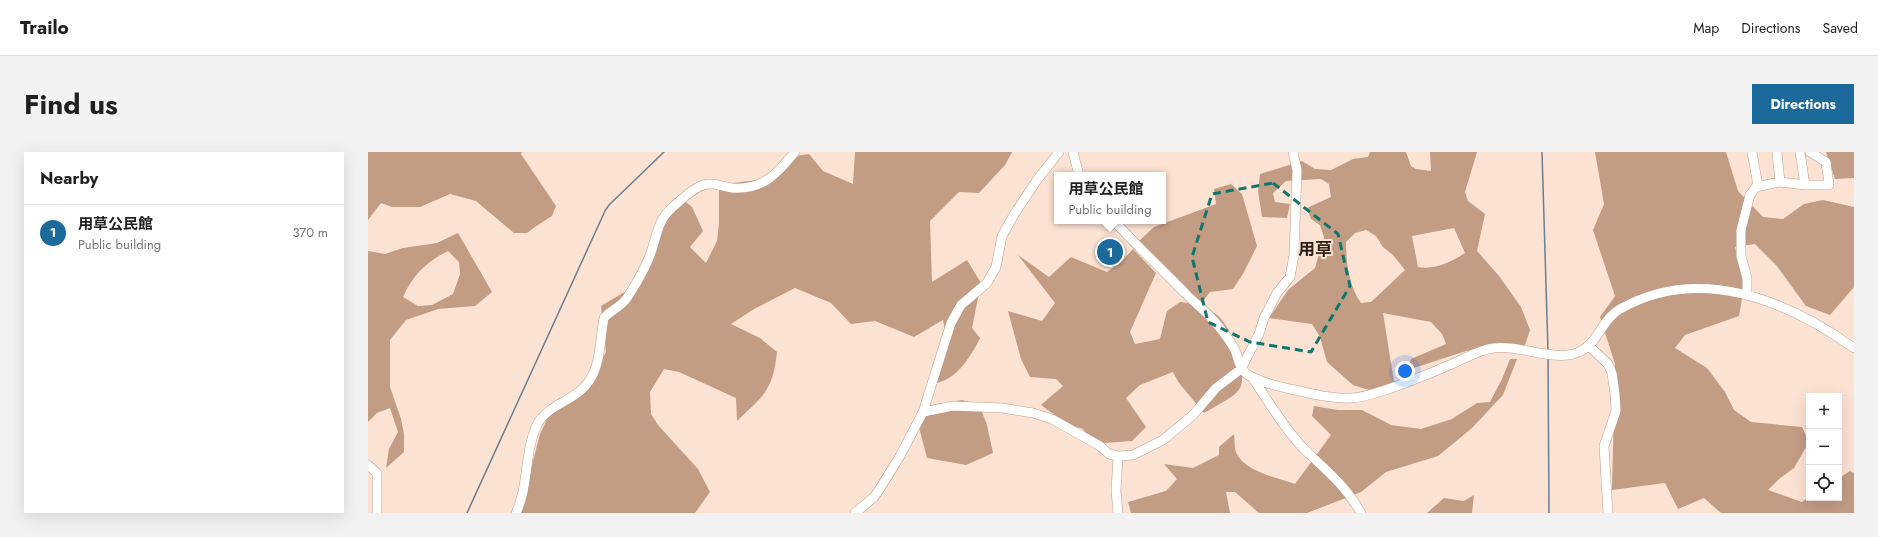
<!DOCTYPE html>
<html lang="en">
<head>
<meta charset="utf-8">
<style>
  body { margin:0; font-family:Jost,"Noto Sans JP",sans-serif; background:#f2f2f2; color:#202124 }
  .controls { position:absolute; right:12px; bottom:12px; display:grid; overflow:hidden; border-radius:0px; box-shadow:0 4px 16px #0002 }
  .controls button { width:36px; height:36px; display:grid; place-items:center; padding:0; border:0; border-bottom:1px solid #e0e0e0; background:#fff; color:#202124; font:20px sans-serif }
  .you { position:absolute; left:1037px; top:219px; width:14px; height:14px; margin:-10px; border:3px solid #fff; border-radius:50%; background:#1a73e8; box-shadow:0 0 0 6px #1a73e833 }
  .badge { display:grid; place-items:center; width:26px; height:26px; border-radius:50%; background:#1c699c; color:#fff; font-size:13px; font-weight:700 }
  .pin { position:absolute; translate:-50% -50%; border:2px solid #fff; box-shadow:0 1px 4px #0006 }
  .popup { position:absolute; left:686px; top:20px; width:112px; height:52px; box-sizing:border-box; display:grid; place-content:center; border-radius:0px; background:#fff; filter:drop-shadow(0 1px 3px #0005); font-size:13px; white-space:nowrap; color:#757577 }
  .popup b { font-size:15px; color:#202124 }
  .popup::after { content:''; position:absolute; left:50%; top:100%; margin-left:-8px; border:8px solid transparent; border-top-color:#fff }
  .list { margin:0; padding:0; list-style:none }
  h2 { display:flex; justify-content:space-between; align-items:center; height:52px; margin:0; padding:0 16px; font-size:17px }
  h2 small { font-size:13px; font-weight:400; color:#757577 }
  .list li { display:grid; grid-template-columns:26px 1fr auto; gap:12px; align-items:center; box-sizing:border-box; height:56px; padding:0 16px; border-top:1px solid #e0e0e0 }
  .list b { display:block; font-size:15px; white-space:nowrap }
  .list p { margin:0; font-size:13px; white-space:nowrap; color:#757577 }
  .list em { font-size:13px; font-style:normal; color:#757577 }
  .icon { flex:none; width:22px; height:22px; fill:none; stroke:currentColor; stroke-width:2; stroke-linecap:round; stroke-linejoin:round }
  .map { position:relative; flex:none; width:1486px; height:361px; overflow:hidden; border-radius:0px }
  header { display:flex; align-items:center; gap:24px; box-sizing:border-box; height:56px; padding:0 20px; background:#fff; border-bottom:1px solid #e0e0e0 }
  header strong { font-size:19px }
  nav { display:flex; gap:22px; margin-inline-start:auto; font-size:14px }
  .intro { display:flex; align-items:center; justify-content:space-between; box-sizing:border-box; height:96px; padding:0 24px }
  h1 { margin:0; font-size:28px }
  .button { padding:10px 18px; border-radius:0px; background:#1c699c; color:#fff; font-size:14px; font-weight:700 }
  main { display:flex; gap:24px; padding:0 24px }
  aside { flex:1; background:#fff; border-radius:0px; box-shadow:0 4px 16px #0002 }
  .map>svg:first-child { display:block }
  .forest { fill:#c39c84; fill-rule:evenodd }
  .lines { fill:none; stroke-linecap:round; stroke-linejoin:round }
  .stream { stroke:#697f90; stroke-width:1.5 }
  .minor-casing { stroke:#bb9d8b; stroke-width:10 }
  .minor { stroke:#fff; stroke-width:9 }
  .marked { fill:none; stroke:#0f766e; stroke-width:3; stroke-dasharray:8 5; stroke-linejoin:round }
  .labels { text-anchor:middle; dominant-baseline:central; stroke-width:4; stroke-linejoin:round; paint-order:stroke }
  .quarter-label { font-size:17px; font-weight:bold; fill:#2b1f18; stroke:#fce2d2 }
</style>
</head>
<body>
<header>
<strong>Trailo</strong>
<nav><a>Map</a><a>Directions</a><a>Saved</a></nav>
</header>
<div class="intro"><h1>Find us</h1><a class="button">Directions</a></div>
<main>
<aside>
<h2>Nearby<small></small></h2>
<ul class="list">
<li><span class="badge">1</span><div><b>用草公民館</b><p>Public building</p></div><em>370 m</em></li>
</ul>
</aside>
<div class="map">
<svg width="1486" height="361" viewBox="0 0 1486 361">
  <rect width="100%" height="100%" fill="#fce2d2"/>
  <!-- forest -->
  <path class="forest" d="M 0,0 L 154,0 L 153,2 L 188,54 L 184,64 L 167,75 L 159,81 L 146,81 L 108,49 L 82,42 L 52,55 L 24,55 L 13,51 L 0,68 Z
    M 487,0 L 644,0 L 637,13 L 611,41 L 591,40 L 562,69 L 564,130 L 599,108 L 613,131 L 604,176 L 612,186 C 603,204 590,226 569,231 L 570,222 L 580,193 L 575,168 L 546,185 L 507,169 L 483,172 L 463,151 L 427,136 L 386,157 L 363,172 L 392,186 L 409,200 C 405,239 395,244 369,269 L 368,246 L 311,220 L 296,217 L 282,240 L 283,262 L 290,273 L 330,317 L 342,340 L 327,361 L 145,361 L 154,352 L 172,282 L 182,261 L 217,238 L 238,200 L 233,154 L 270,132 L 295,70 L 312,45 L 324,55 L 335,79 L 322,95 L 338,111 L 349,89 L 351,71 L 351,33 L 410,25 L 427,4 L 441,2 L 455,19 L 485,32 Z
    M 1002,0 L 1038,0 L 1043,14 L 1048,17 L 1063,19 L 1062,0 L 1109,0 L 1097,40 L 1100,49 L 1117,62 L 1109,99 L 1131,124 L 1153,155 L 1162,178 L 1157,193 L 1098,199 L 1040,218 L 1043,207 L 1078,192 L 1074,182 L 1063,170 L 1015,161 L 1026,230 L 1001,238 L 985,233 L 959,210 L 952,185 L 944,172 L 901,166 L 920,138 L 947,116 L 956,85 L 952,73 L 943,67 L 939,56 L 963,45 L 961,32 L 953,27 L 918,29 L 905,41 L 907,50 L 922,52 L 919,66 L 894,65 L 890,39 L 892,22 L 934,9 L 947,17 L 963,18 L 985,7 L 1000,5 ZM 1086,76 L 1097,101 C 1083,110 1067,118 1050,115 L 1044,84 ZM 998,78 L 1008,84 L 1015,95 L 1025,103 L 1037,118 L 1003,150 L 993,151 C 981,134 978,111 978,90 L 987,81 Z
    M 1227,0 L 1358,0 L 1370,39 L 1395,65 L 1415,67 L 1436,52 L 1455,48 L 1486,55 L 1486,135 L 1462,163 L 1438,154 L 1409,114 L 1387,92 L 1367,95 L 1376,135 L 1371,164 L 1317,183 L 1307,196 L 1339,216 L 1357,240 L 1366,258 L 1383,270 L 1434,275 L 1441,290 L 1426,316 L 1411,327 L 1400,338 L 1434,350 L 1441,345 L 1471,346 L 1471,326 L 1482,319 L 1486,321 L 1486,361 L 1353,361 L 1336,346 L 1310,357 L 1297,331 L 1244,338 L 1247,212 L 1232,165 L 1247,144 L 1225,78 L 1236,52 Z
    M 1458,0 L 1486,0 L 1486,26 L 1467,27 Z
    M 863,32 L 874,42 L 889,94 L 875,122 L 865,137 L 842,140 L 833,152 L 771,89 L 786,75 L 848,52 L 846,37 Z
    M 90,81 L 124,140 L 107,154 L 70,157 L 38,168 L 22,188 L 22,235 L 33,267 L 36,282 L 36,300 L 18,316 L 21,297 L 30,280 L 22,256 L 9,261 L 0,270 L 0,99 L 17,102 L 35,96 L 69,91 ZM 80,99 L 91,110 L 92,122 L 85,142 L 64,153 L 50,154 L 35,145 C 44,124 59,109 80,99 Z
    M 765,97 L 788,121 L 762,180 L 767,192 L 792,187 L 799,159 L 812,150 C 824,151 839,156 849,163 C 863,173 883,225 870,239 C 862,248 847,254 836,261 L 811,231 L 805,220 L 772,233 L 758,246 L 778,275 L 764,289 L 736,291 L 721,286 L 715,277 L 699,272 L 673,253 L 695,234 L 688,227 L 662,225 L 653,207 L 640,159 L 674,169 L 687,151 L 650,103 L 681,125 L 703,105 L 739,120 L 753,110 Z
    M 1142,207 L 1149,207 L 1135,243 L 1104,276 L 1070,304 L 1018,320 L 993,340 L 939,361 L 891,361 L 867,340 L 858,340 L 862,361 L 763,361 L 760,350 L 798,339 L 809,327 L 796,312 L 825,316 L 851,303 L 851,295 L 866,282 C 867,288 866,295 868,300 C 875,319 910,326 927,332 L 963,283 L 944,264 L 946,254 L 970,258 L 994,258 L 1023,273 L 1053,277 L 1084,267 L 1109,251 L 1122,250 L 1134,227 Z
    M 594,248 L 612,255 L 619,273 L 625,301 L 598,313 L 559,306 L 551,275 L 565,253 Z
    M 1106,343 L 1104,361 L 1059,361 L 1076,346 L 1096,349 Z"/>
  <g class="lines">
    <!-- stream -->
    <path class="stream" d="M 1174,0 L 1180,199
      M 1180,205 L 1181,361
      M 99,361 L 237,59 L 241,53 L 296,0"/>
    <!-- minor casing -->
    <g class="minor-casing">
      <path id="minor" d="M 705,0 L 711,23
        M 1384,0 L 1390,34
        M 1409,0 L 1412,30
        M 1432,0 L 1437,33
        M 746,69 C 769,94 795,118 819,143 C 828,152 839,160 847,170 C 854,178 862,189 867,198 C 871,208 871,218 882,224 C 895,231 912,235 927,238 C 945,242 964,247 983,246 C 1006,245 1055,224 1077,215 C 1093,209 1109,198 1125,196 C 1152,192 1187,211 1211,200 C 1230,192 1234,167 1252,157 C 1331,112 1418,148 1486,196
        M 1379,142 L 1379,126 L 1373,104 L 1373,78 L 1382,43 L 1388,35 L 1412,30 L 1437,33 L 1461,33 L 1458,10 L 1442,0
        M 1222,195 L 1240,212 L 1244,221 L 1247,242 L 1248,259 L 1236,294 L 1240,361
        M 884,225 C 900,249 916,276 936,297 C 958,318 978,334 993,361
        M 555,260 L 585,254 L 634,256 L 665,261 L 684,267 L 732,294 L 741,302 L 750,304 L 765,303 L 795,288 L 825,263 L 848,236 L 873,217 L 891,182 L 896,166 L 909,141 L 922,125 L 926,103 L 929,18 L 925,0
        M 750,304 L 748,339 L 750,361
        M 0,313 L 9,321 L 9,361
        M 148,361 C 161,334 156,301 169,273 C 177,256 199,250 212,239 C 234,221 231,192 236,166 C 243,158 253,155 259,146 C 267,134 275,120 281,106 C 289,87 288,69 305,55 C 314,47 328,33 340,32 C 345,31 357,35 364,36 C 395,38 409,22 427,0
        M 487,361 L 506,345 L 511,338 L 532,304 L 555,260 L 583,171 L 593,153 L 619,131 L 628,115 L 634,84 L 647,61 L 669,28 L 691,0"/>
    </g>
    <!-- minor -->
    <use href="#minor" class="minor"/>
  </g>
  <!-- marked area -->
  <path class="marked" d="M 905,31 L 970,82 L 982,134 L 943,200 L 882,190 L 840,170 L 824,105 L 844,42 Z"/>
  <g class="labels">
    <!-- quarter labels -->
    <g class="quarter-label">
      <text x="947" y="97">用草</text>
    </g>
  </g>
</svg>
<div class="controls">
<button>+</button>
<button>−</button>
<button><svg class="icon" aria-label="locate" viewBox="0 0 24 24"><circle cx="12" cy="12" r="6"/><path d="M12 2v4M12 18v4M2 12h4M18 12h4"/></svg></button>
</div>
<div class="you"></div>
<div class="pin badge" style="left:742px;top:100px">1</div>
<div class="popup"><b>用草公民館</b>Public building</div>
</div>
</main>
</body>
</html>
